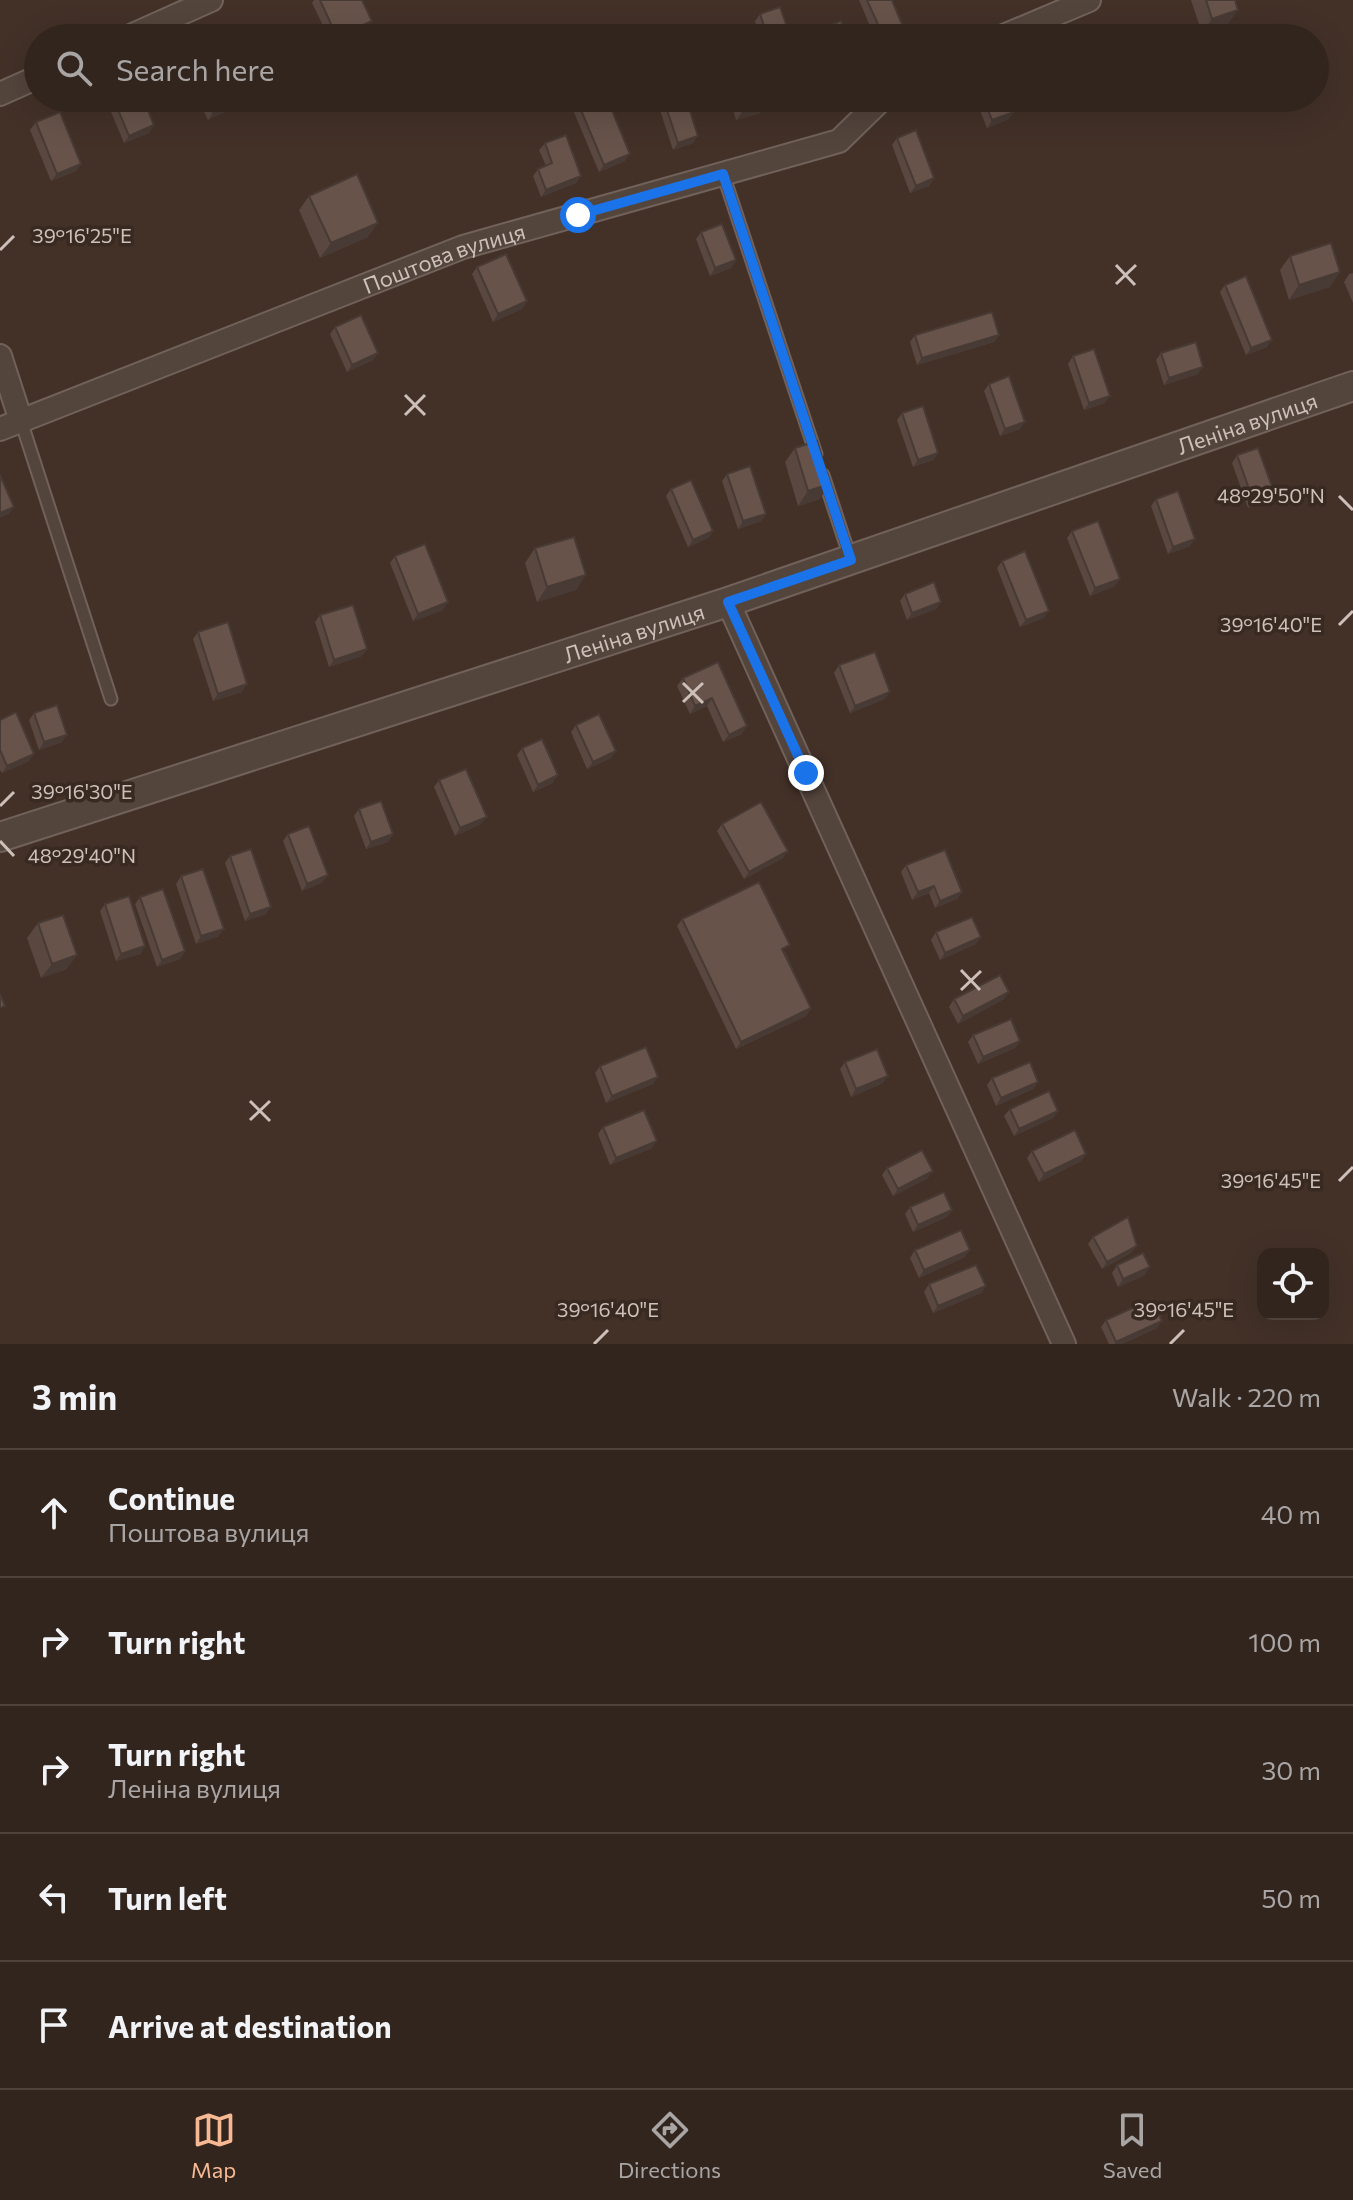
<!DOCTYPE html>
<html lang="en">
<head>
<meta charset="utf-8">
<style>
  body { margin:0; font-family:Commissioner,sans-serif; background:#3d312b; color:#f1f3f6 }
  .controls { position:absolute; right:24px; bottom:24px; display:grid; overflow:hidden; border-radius:16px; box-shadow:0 8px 32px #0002 }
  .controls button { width:72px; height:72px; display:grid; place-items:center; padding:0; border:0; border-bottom:2px solid #4d423c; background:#32251e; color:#f1f3f6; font:40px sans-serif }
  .stop { position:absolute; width:24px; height:24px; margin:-18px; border:6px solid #1a73e8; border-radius:50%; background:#fff }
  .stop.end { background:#1a73e8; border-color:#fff; box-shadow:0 2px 8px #0008 }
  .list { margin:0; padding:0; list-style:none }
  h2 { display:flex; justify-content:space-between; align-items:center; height:104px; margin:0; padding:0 32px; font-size:34px }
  h2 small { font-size:26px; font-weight:400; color:#a8a5a4 }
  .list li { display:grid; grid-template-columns:52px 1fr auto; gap:24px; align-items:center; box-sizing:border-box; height:128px; padding:0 32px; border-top:2px solid #4d423c }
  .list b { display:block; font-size:30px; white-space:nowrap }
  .list p { margin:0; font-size:26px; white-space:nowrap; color:#a8a5a4 }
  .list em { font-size:26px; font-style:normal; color:#a8a5a4 }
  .icon { flex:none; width:44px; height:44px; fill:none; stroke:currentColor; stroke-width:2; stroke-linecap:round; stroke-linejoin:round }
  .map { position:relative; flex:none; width:1353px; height:1344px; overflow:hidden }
  .search { position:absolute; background:#32251e; box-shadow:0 8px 32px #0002; left:24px; right:24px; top:24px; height:88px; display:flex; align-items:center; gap:20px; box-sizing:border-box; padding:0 28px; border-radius:44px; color:#a8a5a4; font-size:30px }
  .sheet { height:744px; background:#32251e }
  nav { display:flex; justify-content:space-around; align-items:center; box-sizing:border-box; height:112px; border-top:2px solid #4d423c; background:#32251e; font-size:22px; color:#a8a5a4 }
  nav a { display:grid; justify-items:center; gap:4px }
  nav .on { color:#f7b894 }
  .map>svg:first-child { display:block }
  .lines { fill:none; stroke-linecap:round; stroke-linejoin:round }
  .service-casing { stroke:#70625b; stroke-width:15 }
  .minor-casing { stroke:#70625b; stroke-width:26 }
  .tertiary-casing { stroke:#70625b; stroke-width:32 }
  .service { stroke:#53443c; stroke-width:11 }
  .minor { stroke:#53443c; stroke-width:22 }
  .tertiary { stroke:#53443c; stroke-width:28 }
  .wall { fill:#594740 }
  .shaded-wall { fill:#483a34 }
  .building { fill:#67534a; stroke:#483a34; stroke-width:2 }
  .route { stroke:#1a73e8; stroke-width:10 }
  .ticks { fill:none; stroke:#cdc0ba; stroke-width:3 }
  .labels { text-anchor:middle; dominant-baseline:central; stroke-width:7; stroke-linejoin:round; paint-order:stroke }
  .street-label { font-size:22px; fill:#cdc0ba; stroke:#382921 }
  .ticks-label { font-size:20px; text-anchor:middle; fill:#cdc0ba; stroke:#382921; stroke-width:7; stroke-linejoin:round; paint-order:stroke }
</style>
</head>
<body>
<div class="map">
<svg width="1353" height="1344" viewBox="0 0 1353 1344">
  <rect width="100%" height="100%" fill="#433128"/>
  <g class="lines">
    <!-- service casing -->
    <g class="service-casing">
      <path id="service" d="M 723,174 L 816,454
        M 21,421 L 111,699
        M 823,475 L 851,560"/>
    </g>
    <!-- minor casing -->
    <g class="minor-casing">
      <g id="minor">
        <path d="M 126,38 L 211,0"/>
        <path d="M 999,38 L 1089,0"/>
        <path d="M 0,94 L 38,77"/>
        <path d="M 0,356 L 21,421"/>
        <path id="s1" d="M 0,429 L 463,247 L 839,141 L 883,98"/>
        <path d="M 728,602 L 1064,1344"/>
      </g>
    </g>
    <!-- tertiary casing -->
    <g class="tertiary-casing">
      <g id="tertiary">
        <path id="s2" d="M 0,837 L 728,602 L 1353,386"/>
      </g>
    </g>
    <!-- service -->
    <use href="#service" class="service"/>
    <!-- minor -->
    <use href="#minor" class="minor"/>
    <!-- tertiary -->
    <use href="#tertiary" class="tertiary"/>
  </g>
  <!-- wall -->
  <path class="wall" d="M 314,0 L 362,0 L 367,28 L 346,38 L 329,38 L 312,3 Z
    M 859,0 L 892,0 L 899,36 L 896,38 L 875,38 Z
    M 1191,0 L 1235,0 L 1228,24 L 1202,33 Z
    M 760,14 L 791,38 L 761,38 L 755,21 Z
    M 817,31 L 848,38 L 812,38 Z
    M 107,98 L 143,98 L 154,125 L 149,133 L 124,143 L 106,100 Z
    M 197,98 L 232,98 L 234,102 L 229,110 L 208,120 Z
    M 659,98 L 686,98 L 693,143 L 673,150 L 657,101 Z
    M 730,98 L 763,98 L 760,113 L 736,120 Z
    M 975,98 L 1008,98 L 1009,119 L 987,128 Z
    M 578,103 L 625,161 L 599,172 L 573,110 Z
    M 36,122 L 81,164 L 76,171 L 51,181 L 30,130 Z
    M 897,138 L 934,178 L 929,186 L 910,193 L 892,145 Z
    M 545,143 L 581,176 L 576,183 L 541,197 L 533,176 L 538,169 L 546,166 L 539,150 Z
    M 309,196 L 368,237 L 320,258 L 299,210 Z
    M 701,232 L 736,260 L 731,268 L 710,276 L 696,239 Z
    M 1290,256 L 1330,287 L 1289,300 L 1280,270 Z
    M 477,267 L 527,301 L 522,309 L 493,322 L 472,274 Z
    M 1353,273 L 1353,303 L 1344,282 L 1349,274 Z
    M 1225,285 L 1267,347 L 1246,355 L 1220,292 Z
    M 335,327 L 378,353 L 373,360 L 347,372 L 330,334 Z
    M 915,335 L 999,335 L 994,342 L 917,365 L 910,342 Z
    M 1161,353 L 1198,374 L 1164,385 L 1156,360 Z
    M 1073,356 L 1105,403 L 1084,410 L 1068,364 Z
    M 989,384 L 1020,429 L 1000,436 L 984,391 Z
    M 902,413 L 938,453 L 933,460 L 913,467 L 897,420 Z
    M 795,448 L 820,499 L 798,506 L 785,462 Z
    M 1237,455 L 1269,500 L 1248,508 L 1232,463 Z
    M 727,474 L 766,514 L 761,521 L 738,529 L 722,481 Z
    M 671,489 L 713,531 L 708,538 L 688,547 L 666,496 Z
    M 1156,499 L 1190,546 L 1168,554 L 1151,506 Z
    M 1072,531 L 1115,586 L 1090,596 L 1067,538 Z
    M 535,548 L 576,590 L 537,602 L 525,563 Z
    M 395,556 L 443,610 L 413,621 L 390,563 Z
    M 1002,561 L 1044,618 L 1020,627 L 997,568 Z
    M 905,594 L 941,602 L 936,609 L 907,620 L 900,601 Z
    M 320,615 L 362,656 L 329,667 L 315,622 Z
    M 198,632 L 242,692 L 213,701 L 193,639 Z
    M 718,662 L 742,734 L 723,742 L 707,706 L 690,714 L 677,686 L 683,678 Z
    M 839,665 L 885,699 L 850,713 L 834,673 Z
    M 34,713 L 62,742 L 39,750 L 29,720 Z
    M 0,720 L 29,761 L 2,773 L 0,770 Z
    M 576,725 L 611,758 L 587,769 L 571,732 Z
    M 522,748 L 553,783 L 533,792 L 517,755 Z
    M 439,780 L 481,824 L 455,836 L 434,787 Z
    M 359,809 L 393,834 L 388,842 L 366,849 L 354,816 Z
    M 722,824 L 783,858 L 744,879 L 717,831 Z
    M 288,834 L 323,882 L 302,891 L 283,841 Z
    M 230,856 L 266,914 L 245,921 L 225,863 Z
    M 906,865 L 962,892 L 957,899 L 935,908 L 929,893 L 912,900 L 901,872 Z
    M 181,876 L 219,936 L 196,944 L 176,884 Z
    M 140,897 L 185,951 L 180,959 L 157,967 L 135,904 Z
    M 105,904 L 145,946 L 140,954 L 116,961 L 100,911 Z
    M 682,919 L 785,952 L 811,1008 L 806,1016 L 736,1049 L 677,926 Z
    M 38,923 L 67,969 L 41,978 L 27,938 Z
    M 936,932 L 976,944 L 940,960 L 931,940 Z
    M 954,999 L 1004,999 L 958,1024 L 949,1007 Z
    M 973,1035 L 1020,1041 L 1015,1048 L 978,1064 L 968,1042 Z
    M 845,1062 L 883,1083 L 851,1097 L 840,1069 Z
    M 600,1066 L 653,1084 L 606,1103 L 595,1073 Z
    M 992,1078 L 1038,1082 L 1033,1089 L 996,1106 L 987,1085 Z
    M 1010,1109 L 1058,1111 L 1053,1118 L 1014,1136 L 1004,1116 Z
    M 603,1127 L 652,1148 L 610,1165 L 598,1134 Z
    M 1032,1151 L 1086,1154 L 1081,1161 L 1039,1182 L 1027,1158 Z
    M 887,1168 L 928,1178 L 893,1196 L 882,1175 Z
    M 910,1207 L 952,1210 L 947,1217 L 913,1232 L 905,1214 Z
    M 1093,1237 L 1131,1253 L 1102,1269 L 1088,1244 Z
    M 915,1250 L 965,1257 L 919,1278 L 910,1258 Z
    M 1117,1265 L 1145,1275 L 1118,1287 L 1112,1273 Z
    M 929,1284 L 986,1286 L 981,1293 L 933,1313 L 924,1292 Z
    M 1106,1320 L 1157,1328 L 1122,1344 L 1109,1344 L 1101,1327 Z"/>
  <!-- shaded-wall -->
  <path class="shaded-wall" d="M 1238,10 L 1228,24 L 1202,33 L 1212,19 Z
    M 372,21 L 367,28 L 346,38 L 337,38 Z
    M 904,29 L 899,36 L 896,38 L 884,38 Z
    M 234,102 L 229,110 L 208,120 L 213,113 Z
    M 765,106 L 760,113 L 736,120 L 742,113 Z
    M 1014,112 L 1009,119 L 987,128 L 992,120 Z
    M 154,125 L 149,133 L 124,143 L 129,136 Z
    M 698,136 L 693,143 L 673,150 L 678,143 Z
    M 630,154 L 625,161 L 599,172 L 604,165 Z
    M 81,164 L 76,171 L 51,181 L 57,174 Z
    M 581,176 L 576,183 L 541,197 L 546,190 Z
    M 934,178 L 929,186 L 910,193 L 916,186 Z
    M 378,223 L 368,237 L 320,258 L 331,243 Z
    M 736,260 L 731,268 L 710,276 L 715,268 Z
    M 1340,272 L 1330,287 L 1289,300 L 1299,285 Z
    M 527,301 L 522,309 L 493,322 L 498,314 Z
    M 999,335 L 994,342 L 917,365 L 922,358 Z
    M 1272,340 L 1267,347 L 1246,355 L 1251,348 Z
    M 378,353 L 373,360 L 347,372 L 352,365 Z
    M 1203,367 L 1198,374 L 1164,385 L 1169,378 Z
    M 1110,396 L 1105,403 L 1084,410 L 1089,403 Z
    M 1025,422 L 1020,429 L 1000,436 L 1005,429 Z
    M 938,453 L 933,460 L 913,467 L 918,460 Z
    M 830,484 L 820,499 L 798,506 L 808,491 Z
    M 1274,492 L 1269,500 L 1248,508 L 1253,500 Z
    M 14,507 L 9,514 L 0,518 L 0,513 Z
    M 766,514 L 761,521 L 738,529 L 743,521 Z
    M 713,531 L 708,538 L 688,547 L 693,540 Z
    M 1195,539 L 1190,546 L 1168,554 L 1173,547 Z
    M 586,575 L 576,590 L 537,602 L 547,587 Z
    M 1120,579 L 1115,586 L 1090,596 L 1095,588 Z
    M 448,602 L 443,610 L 413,621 L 418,614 Z
    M 941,602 L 936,609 L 907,620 L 912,613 Z
    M 1049,611 L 1044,618 L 1020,627 L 1026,620 Z
    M 367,649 L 362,656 L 329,667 L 334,660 Z
    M 247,684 L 242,692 L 213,701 L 218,694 Z
    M 890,692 L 885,699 L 850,713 L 855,706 Z
    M 712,698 L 707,706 L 690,714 L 695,706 Z
    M 747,726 L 742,734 L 723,742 L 729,735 Z
    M 67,735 L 62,742 L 39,750 L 44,742 Z
    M 616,751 L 611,758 L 587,769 L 593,762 Z
    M 34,754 L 29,761 L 2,773 L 7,766 Z
    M 558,775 L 553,783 L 533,792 L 538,785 Z
    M 487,817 L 481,824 L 455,836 L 460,828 Z
    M 393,834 L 388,842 L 366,849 L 371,842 Z
    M 788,851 L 783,858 L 744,879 L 749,872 Z
    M 328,875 L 323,882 L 302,891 L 307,884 Z
    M 934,886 L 929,893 L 912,900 L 918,892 Z
    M 962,892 L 957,899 L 935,908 L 940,901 Z
    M 271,907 L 266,914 L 245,921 L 250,914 Z
    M 224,929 L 219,936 L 196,944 L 201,936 Z
    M 981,937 L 976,944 L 940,960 L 945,953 Z
    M 145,946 L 140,954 L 116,961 L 121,954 Z
    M 185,951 L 180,959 L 157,967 L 162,960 Z
    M 77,955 L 67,969 L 41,978 L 52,964 Z
    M 1009,992 L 1004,999 L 958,1024 L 963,1016 Z
    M 811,1008 L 806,1016 L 736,1049 L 741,1042 Z
    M 1020,1041 L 1015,1048 L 978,1064 L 983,1057 Z
    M 888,1076 L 883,1083 L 851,1097 L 856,1089 Z
    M 658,1077 L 653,1084 L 606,1103 L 612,1096 Z
    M 1038,1082 L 1033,1089 L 996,1106 L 1001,1098 Z
    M 1058,1111 L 1053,1118 L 1014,1136 L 1019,1129 Z
    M 657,1141 L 652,1148 L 610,1165 L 616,1158 Z
    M 1086,1154 L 1081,1161 L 1039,1182 L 1044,1174 Z
    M 933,1171 L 928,1178 L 893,1196 L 898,1189 Z
    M 952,1210 L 947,1217 L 913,1232 L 918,1225 Z
    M 1137,1246 L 1131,1253 L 1102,1269 L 1107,1262 Z
    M 970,1250 L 965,1257 L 919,1278 L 924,1270 Z
    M 1150,1267 L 1145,1275 L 1118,1287 L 1123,1279 Z
    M 986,1286 L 981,1293 L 933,1313 L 938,1306 Z
    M 1162,1321 L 1157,1328 L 1122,1344 L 1115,1344 L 1116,1342 Z"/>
  <!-- building -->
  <path class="building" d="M 320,0 L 362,0 L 372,21 L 337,37 Z
    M 867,0 L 892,0 L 904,29 L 884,38 Z
    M 1206,0 L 1235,0 L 1238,10 L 1212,19 Z
    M 780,7 L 791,38 L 768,38 L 760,14 Z
    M 841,21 L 848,38 L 819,38 L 817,31 Z
    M 113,98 L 143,98 L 154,125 L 129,136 Z
    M 206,98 L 232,98 L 234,102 L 213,113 Z
    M 591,98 L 607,98 L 630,154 L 604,165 L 578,103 Z
    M 663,98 L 686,98 L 698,136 L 678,143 Z
    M 737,98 L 763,98 L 765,106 L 742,113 Z
    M 983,98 L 1008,98 L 1014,112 L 992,120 Z
    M 60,112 L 81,164 L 57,174 L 36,122 Z
    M 916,130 L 934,178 L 916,186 L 897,138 Z
    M 566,135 L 581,176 L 546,190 L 538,169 L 552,163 L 545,143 Z
    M 357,174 L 378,223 L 331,243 L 309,196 Z
    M 722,224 L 736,260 L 715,268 L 701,232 Z
    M 1331,243 L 1340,272 L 1299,285 L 1290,256 Z
    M 506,254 L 527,301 L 498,314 L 477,267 Z
    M 1246,276 L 1272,340 L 1251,348 L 1225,285 Z
    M 992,312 L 999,335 L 922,358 L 915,335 Z
    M 361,315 L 378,353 L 352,365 L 335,327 Z
    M 1196,342 L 1203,367 L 1169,378 L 1161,353 Z
    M 1094,349 L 1110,396 L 1089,403 L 1073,356 Z
    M 1009,376 L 1025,422 L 1005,429 L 989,384 Z
    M 923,406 L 938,453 L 918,460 L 902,413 Z
    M 817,441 L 830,484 L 808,491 L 795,448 Z
    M 1258,448 L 1274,492 L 1253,500 L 1237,455 Z
    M 750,466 L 766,514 L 743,521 L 727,474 Z
    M 0,475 L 14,507 L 0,513 Z
    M 691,480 L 713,531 L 693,540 L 671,489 Z
    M 1178,491 L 1195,539 L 1173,547 L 1156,499 Z
    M 1098,521 L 1120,579 L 1095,588 L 1072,531 Z
    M 574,537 L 586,575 L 547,587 L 535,548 Z
    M 425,544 L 448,602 L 418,614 L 395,556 Z
    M 1025,551 L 1049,611 L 1026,620 L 1002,561 Z
    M 934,582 L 941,602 L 912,613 L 905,594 Z
    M 353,605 L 367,649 L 334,660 L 320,615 Z
    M 228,622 L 247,684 L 218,694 L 198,632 Z
    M 875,652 L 890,692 L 855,706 L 839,665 Z
    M 718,662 L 747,726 L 729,735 L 712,698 L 695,706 L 683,678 Z
    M 57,705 L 67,735 L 44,742 L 34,713 Z
    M 16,712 L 34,754 L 7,766 L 0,750 L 0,720 Z
    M 599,714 L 616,751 L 593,762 L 576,725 Z
    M 542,739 L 558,775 L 538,785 L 522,748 Z
    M 466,769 L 487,817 L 460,828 L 439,780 Z
    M 381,801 L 393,834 L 371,842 L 359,809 Z
    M 761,802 L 788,851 L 749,872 L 722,824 Z
    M 309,826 L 328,875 L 307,884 L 288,834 Z
    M 251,849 L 271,907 L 250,914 L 230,856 Z
    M 945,850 L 962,892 L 940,901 L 934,886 L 918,892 L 906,865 Z
    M 203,869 L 224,929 L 201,936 L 181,876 Z
    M 759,882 L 790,945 L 782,949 L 811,1008 L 741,1042 L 682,919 Z
    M 163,889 L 185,951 L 162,960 L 140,897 Z
    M 129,896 L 145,946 L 121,954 L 105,904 Z
    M 63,915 L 77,955 L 52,964 L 38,923 Z
    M 972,917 L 981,937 L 945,953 L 936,932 Z
    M 1000,975 L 1009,992 L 963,1016 L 954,999 Z
    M 0,994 L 5,1006 L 0,1008 Z
    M 1011,1019 L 1020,1041 L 983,1057 L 973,1035 Z
    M 646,1047 L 658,1077 L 612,1096 L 600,1066 Z
    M 877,1049 L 888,1076 L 856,1089 L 845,1062 Z
    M 1030,1062 L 1038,1082 L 1001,1098 L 992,1078 Z
    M 1049,1091 L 1058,1111 L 1019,1129 L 1010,1109 Z
    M 644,1110 L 657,1141 L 616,1158 L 603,1127 Z
    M 1075,1130 L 1086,1154 L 1044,1174 L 1032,1151 Z
    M 922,1150 L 933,1171 L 898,1189 L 887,1168 Z
    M 944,1192 L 952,1210 L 918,1225 L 910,1207 Z
    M 1128,1217 L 1137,1246 L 1107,1262 L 1093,1237 Z
    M 961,1230 L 970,1250 L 924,1270 L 915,1250 Z
    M 1143,1253 L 1150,1267 L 1123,1279 L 1117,1265 Z
    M 976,1265 L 986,1286 L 938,1306 L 929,1284 Z
    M 1152,1299 L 1162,1321 L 1116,1342 L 1106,1320 Z"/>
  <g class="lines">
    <!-- route -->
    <path class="route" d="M 578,215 L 723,174 L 851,560 L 728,602 L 806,773"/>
  </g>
  <!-- ticks -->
  <path class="ticks" d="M 0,250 L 14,236M 1116,265 L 1135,285M 1116,284 L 1136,265M 405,395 L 425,415M 405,415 L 425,395M 1339,496 L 1353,510M 1339,625 L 1353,611M 683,683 L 703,703M 683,702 L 703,683M 0,806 L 14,792M 0,841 L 14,856M 961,970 L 980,990M 961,990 L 981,971M 250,1101 L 270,1121M 250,1120 L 270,1101M 1339,1181 L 1353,1167M 594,1344 L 608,1330M 1170,1344 L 1184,1330"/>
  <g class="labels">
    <!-- street labels -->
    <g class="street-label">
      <text stroke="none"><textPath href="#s1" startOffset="476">Поштова вулиця</textPath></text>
      <text stroke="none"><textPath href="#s2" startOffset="1314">Леніна вулиця</textPath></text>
      <text stroke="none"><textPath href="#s2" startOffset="666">Леніна вулиця</textPath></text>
    </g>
  </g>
  <g class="ticks-label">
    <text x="82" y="243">39°16'25"E</text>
    <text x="1271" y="503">48°29'50"N</text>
    <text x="1271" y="632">39°16'40"E</text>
    <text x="82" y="799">39°16'30"E</text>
    <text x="82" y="863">48°29'40"N</text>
    <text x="1271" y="1188">39°16'45"E</text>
    <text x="608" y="1317">39°16'40"E</text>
    <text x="1184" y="1317">39°16'45"E</text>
  </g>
</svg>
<div class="controls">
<button><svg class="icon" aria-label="locate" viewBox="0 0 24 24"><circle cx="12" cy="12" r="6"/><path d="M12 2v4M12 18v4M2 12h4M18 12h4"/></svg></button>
</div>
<div class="stop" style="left:578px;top:215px"></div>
<div class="stop end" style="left:806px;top:773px"></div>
<div class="search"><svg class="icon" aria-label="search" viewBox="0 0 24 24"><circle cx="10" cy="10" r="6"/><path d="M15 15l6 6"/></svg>Search here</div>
</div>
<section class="sheet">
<h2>3 min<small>Walk · 220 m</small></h2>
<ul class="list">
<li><svg class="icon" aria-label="ahead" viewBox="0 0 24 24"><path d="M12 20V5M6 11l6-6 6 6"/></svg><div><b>Continue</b><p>Поштова вулиця</p></div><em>40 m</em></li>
<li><svg class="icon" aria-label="right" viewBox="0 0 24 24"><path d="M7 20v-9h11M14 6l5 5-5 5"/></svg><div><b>Turn right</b></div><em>100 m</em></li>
<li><svg class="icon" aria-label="right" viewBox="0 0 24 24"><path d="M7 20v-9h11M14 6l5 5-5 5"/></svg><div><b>Turn right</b><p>Леніна вулиця</p></div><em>30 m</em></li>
<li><svg class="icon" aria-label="left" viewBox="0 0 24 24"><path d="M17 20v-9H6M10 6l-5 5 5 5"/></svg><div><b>Turn left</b></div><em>50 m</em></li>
<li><svg class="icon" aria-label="arrive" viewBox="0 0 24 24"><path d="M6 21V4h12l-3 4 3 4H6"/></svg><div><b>Arrive at destination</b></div></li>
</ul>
</section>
<nav>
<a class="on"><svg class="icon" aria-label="map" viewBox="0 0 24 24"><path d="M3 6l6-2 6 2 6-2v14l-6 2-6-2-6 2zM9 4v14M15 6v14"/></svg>Map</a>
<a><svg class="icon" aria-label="directions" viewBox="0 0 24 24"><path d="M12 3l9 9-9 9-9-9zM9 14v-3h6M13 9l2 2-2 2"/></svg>Directions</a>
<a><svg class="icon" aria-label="saved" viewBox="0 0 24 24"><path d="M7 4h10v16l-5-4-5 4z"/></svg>Saved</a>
</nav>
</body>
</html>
